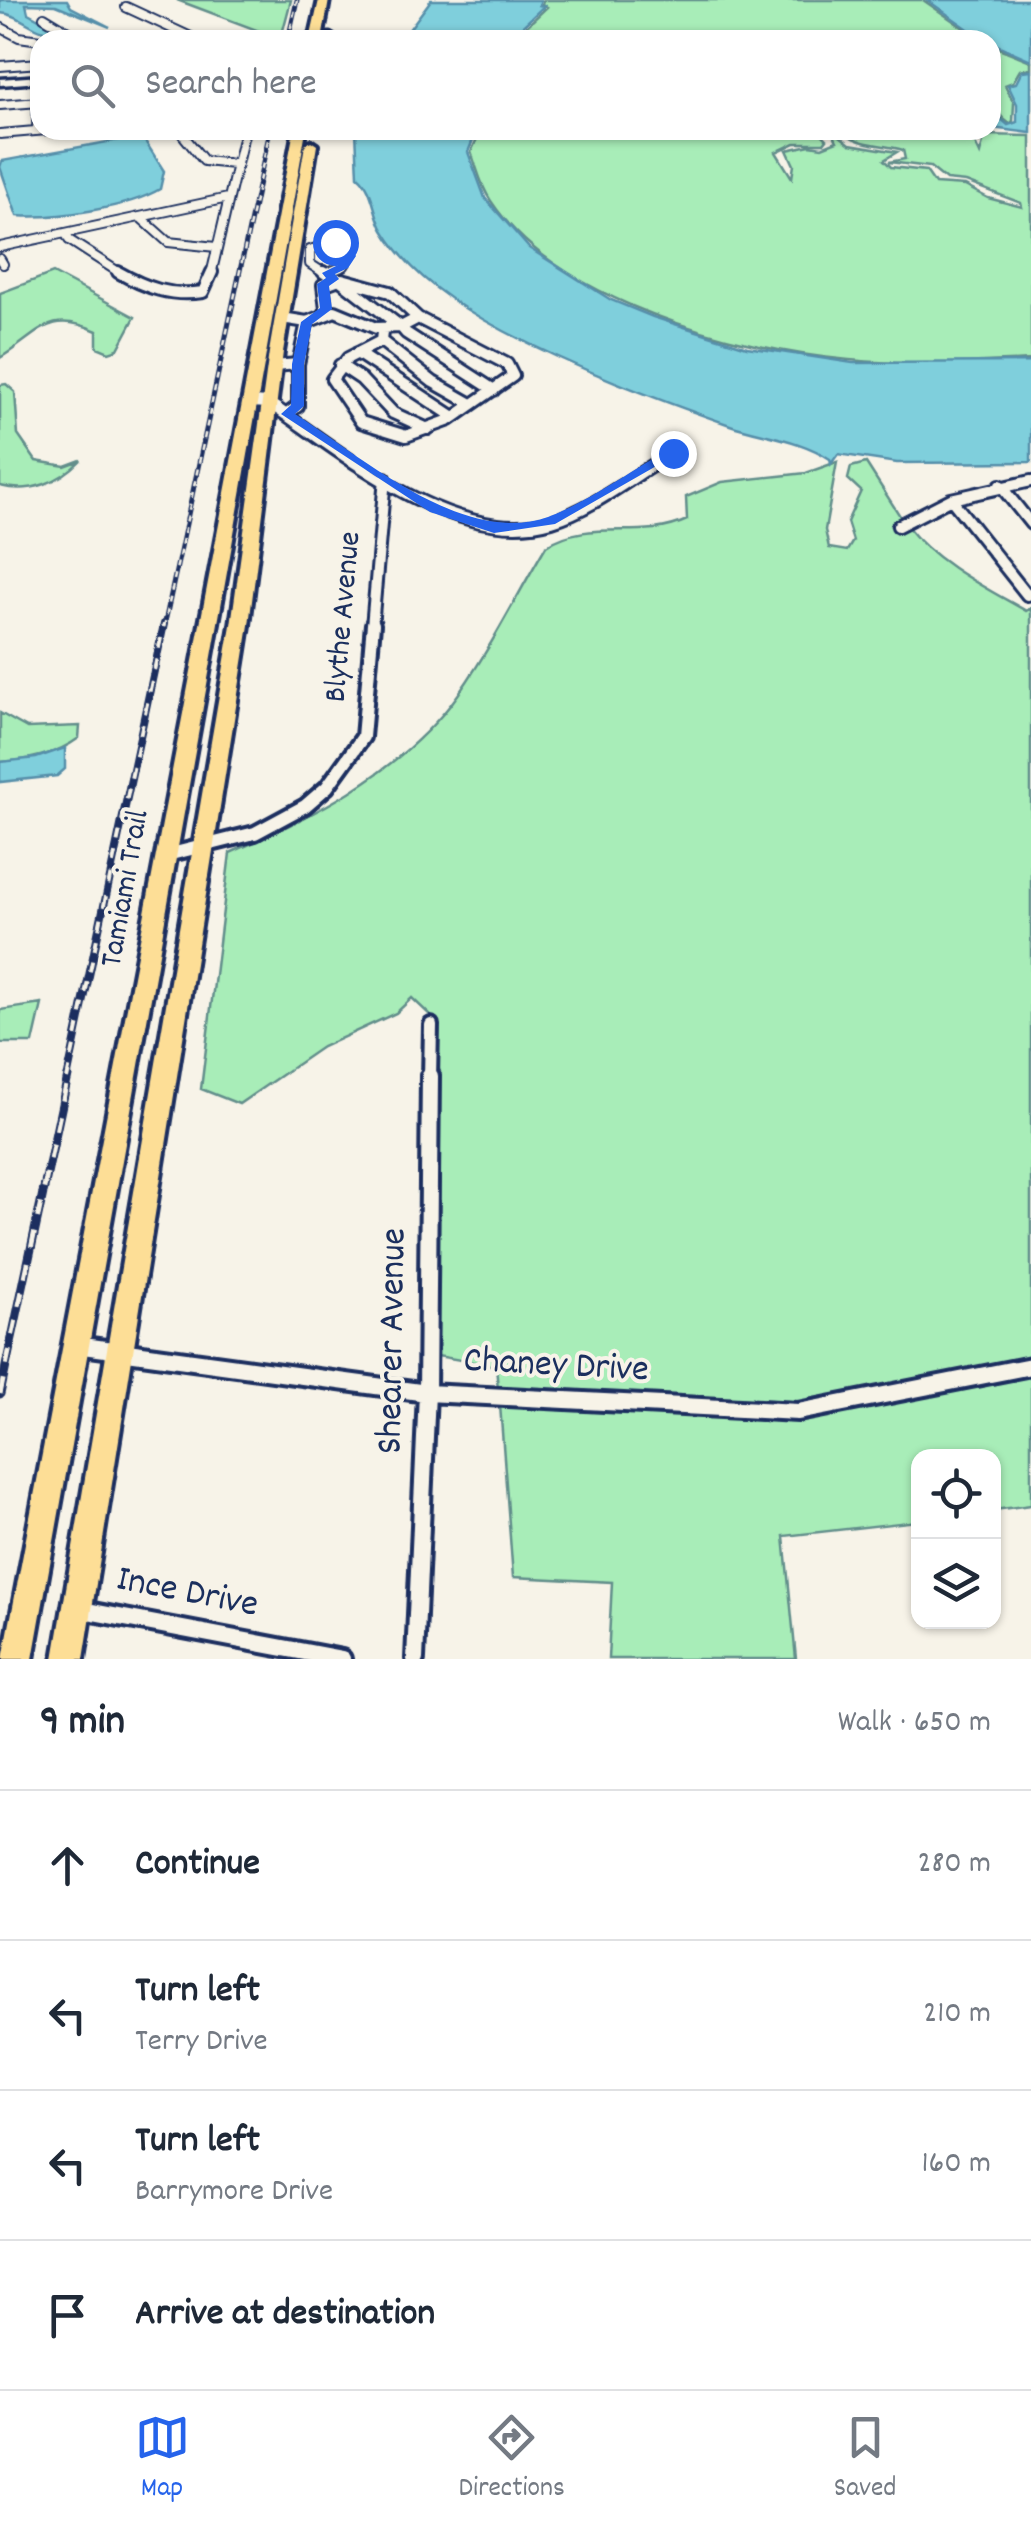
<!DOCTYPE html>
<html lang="en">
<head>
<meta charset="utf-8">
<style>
  body { margin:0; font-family:Dekko,sans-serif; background:#f6f6f7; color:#1f2937 }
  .controls { position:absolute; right:30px; bottom:30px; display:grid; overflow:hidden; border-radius:20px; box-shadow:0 2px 8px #0004 }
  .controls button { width:90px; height:90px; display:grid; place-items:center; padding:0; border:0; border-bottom:2px solid #e0e1e3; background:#fff; color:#1f2937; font:50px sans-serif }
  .stop { position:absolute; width:30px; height:30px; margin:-22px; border:8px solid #2563eb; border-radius:50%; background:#fff }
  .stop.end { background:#2563eb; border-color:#fff; box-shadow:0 2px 10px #0008 }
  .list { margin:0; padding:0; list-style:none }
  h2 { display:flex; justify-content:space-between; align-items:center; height:130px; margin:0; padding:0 40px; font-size:42px }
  h2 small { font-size:32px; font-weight:400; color:#747a83 }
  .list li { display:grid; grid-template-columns:65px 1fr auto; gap:30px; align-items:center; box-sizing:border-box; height:150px; padding:0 40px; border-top:2px solid #e0e1e3 }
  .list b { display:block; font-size:38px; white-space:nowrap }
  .list p { margin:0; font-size:32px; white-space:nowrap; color:#747a83 }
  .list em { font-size:32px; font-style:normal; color:#747a83 }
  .icon { flex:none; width:55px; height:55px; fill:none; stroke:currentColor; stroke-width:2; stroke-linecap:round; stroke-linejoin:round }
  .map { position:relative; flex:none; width:1031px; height:1659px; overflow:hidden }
  .search { position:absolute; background:#fff; box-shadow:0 2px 8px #0004; left:30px; right:30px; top:30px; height:110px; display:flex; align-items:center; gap:25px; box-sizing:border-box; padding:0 35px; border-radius:30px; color:#747a83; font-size:38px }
  .sheet { height:730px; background:#fff }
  nav { display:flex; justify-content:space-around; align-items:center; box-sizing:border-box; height:140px; border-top:2px solid #e0e1e3; background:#fff; font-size:28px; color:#747a83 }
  nav a { display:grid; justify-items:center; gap:5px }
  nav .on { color:#2563eb }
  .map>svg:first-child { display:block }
  .green { fill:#a8edb8; stroke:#628e8b; stroke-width:2.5 }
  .water { fill:#7fcfdc; stroke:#578faa; stroke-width:2.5 }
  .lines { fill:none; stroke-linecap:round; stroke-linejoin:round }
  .street-far3-casing { stroke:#1b2f5e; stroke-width:12 }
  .street-far2-casing { stroke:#1b2f5e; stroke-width:16 }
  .street-far1-casing { stroke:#1b2f5e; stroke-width:20 }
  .street-casing { stroke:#1b2f5e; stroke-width:24 }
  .secondary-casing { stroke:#1b2f5e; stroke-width:7 }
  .primary-casing { stroke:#1b2f5e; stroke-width:8 }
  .street-far3 { stroke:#f7f3e8; stroke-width:8 }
  .street-far2 { stroke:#f7f3e8; stroke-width:10 }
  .street-far1 { stroke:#f7f3e8; stroke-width:12 }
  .street { stroke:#f7f3e8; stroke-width:16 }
  .secondary { fill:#f7f3e8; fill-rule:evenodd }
  .primary { fill:#fdde96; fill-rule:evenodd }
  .rail-far2-casing { stroke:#1b2f5e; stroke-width:5 }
  .rail-far1-casing { stroke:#1b2f5e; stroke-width:8 }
  .rail-casing { stroke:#1b2f5e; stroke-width:9 }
  .rail-far2 { stroke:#f7f3e8; stroke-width:2.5; stroke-dasharray:6; stroke-linecap:butt }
  .rail-far1 { stroke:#f7f3e8; stroke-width:4; stroke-dasharray:11; stroke-linecap:butt }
  .rail { stroke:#f7f3e8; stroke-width:5; stroke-dasharray:15; stroke-linecap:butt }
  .route { fill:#2563eb }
  .labels { text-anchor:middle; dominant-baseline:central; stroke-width:8; stroke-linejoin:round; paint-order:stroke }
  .street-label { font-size:32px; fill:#1b2f5e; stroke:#f7f3e8 }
  .near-street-label { font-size:38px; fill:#1b2f5e; stroke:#f7f3e8 }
</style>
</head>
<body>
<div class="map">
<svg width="1031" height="1659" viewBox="0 0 1031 1659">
  <rect width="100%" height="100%" fill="#f7f3e8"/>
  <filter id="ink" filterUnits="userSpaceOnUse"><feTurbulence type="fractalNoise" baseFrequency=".01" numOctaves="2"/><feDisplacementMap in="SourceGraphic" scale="20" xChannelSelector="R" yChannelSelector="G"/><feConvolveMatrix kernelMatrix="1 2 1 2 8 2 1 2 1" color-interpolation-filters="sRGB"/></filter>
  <g filter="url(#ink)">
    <!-- green -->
    <path class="green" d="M 177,0 L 291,0 L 282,34 L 269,40 L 262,32 Z
      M 544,0 L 923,0 L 981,40 L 512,40 L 547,7 L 542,4 Z
      M 991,45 L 1031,61 L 1031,68 L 1020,70 L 1013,82 L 1005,85 L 1014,103 L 1013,121 L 1010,124 C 984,108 991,72 991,45 Z
      M 481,130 L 818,130 L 827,139 L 824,143 L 795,143 L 776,152 L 792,178 L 794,165 L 787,150 L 810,145 L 822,147 L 837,141 L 833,133 L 844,130 L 840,136 L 850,144 L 897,152 L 884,160 L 891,167 L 926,171 L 935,184 L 965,186 L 988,198 L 1022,207 L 1021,203 L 966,182 L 946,180 L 930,167 L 889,162 L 905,159 L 903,150 C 888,145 861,145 850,136 L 860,136 L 855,130 L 969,130 L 980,154 L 985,135 L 1031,136 L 1031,360 C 971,363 909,366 849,360 C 736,350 557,301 491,201 C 481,187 477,168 471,152 Z
      M 53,273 L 135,317 L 118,349 L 109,352 L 97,347 L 97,331 C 47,309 40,334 0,358 L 0,293 Z
      M 6,384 L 15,392 L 18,435 L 36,461 L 65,466 L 81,460 C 60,482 31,494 0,486 L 0,385 Z
      M 837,462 L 825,530 L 829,548 L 847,551 L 853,541 L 847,522 L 861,491 L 848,479 L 851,467 L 866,463 L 902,519 L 891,526 L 898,530 L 907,526 C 935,563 986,588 1026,611 L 1031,608 L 1031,1357 L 795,1404 L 498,1389 L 496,1366 L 431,1355 L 430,1015 L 412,998 L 396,1013 L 322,1047 L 239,1104 L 201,1089 L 230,853 C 311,817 394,776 451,704 C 484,661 517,595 546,546 C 590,517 641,542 687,520 L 686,497 L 722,482 L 806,473 Z
      M 0,713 L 27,728 L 80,726 L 79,738 C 56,755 28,760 0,762 Z
      M 42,1004 L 33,1043 L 0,1043 L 0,1010 Z
      M 1031,1375 L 1031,1505 L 994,1510 L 994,1456 L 918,1456 L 918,1521 L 784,1536 L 796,1659 L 608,1659 L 612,1582 L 513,1577 L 500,1405 L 801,1420 Z"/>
    <!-- water -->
    <path class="water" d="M 0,0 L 67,0 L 71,7 L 110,27 L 56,5 L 26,4 L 28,13 L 61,31 C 35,37 24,14 0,13 Z
      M 431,0 L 541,0 L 539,5 L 544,6 L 508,40 L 380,40 L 408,31 Z
      M 927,0 L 1031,0 L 1031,60 L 981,38 Z
      M 1031,70 L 1031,133 L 991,128 L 991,110 L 1008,125 L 1017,122 L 1017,104 L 1008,85 L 1016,83 L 1022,71 Z
      M 356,130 L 477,130 L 468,152 L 485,198 L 529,248 L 611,300 L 653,317 L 747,347 L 853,363 L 1031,362 L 1031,462 L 897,463 L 838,454 L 831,464 L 830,459 C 800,439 763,436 730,425 C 653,398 577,369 504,331 C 457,306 411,276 383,230 C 373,213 374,189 358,176 Z
      M 124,139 L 145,141 L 164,171 L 160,189 C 128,208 54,219 17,216 L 0,167 L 2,161 Z
      M 65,748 L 65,769 L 57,776 L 0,782 L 0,762 L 36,758 Z"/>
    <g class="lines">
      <!-- street-far3 casing -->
      <g class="street-far3-casing">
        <path id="street-far3" d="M 126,7 L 197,40
          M 44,17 L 82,40
          M 0,27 L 19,37 L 40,40
          M 0,66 L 40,63
          M 0,105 L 40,102
          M 179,130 L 204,161 L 234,164
          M 37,131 L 39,63
          M 0,134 L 47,130
          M 140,217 L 168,242 L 216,247
          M 66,233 L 69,240 L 123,275
          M 0,247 L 228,198
          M 0,259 L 3,264
          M 211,275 L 245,130
          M 327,275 L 310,264 L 310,250 L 335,242 L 345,246 L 350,256 L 344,266 L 327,273"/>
      </g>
      <!-- street-far2 casing -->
      <g class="street-far2-casing">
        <path id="street-far2" d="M 118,272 C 146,288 171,297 203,292 L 212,272
          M 323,272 L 333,279
          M 342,279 L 390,292 L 418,318 L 401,327 L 406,333 L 494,390
          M 282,318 L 307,322 L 335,311 L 376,328 L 401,327 L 339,279 L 323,285 L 326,309
          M 382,332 L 381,341 L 348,358 L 332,379 L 361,422 L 406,436 L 450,420 L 513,376 L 507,364 L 418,318
          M 381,341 L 433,382 L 470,403
          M 357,353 L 454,417
          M 340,365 L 361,379 L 393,413 L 428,429
          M 274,366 L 298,364 L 307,322
          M 250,402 L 269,403 C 344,454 455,549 552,521 C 595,508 634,475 673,453
          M 287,414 L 298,406 L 298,364
          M 1000,485 L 1031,524
          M 951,499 L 1027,595 L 1031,594
          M 898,526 L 951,499 L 1031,481
          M 372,627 L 385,478"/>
      </g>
      <!-- street-far1 casing -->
      <g class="street-far1-casing">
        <path id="street-far1" d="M 167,855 L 255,833 L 305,806 L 327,787 L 363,737 L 373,624
          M 430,1079 L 431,1025"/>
      </g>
      <!-- street casing -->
      <g class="street-casing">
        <path id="street" d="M 76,1345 L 427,1393 L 798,1412 L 1031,1366
          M 77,1609 L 342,1659
          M 415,1659 L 427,1393 L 430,1076"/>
      </g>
      <!-- secondary casing -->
      <g class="secondary-casing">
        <path id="secondary" d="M 330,34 L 335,37 L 333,39 L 277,40 L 282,37 Z
          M 40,76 L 40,82 L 0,85 L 0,79 Z"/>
      </g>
      <!-- primary casing -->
      <g class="primary-casing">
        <path id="primary" d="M 319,0 L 329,0 L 322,40 L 310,40 Z
          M 294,130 L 306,130 L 33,1659 L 3,1659 Z
          M 311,141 L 317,145 L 283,352 L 249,625 L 84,1659 L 54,1659 L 231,625 L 269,352 L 305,145 Z"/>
      </g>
      <!-- street-far3 -->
      <use href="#street-far3" class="street-far3"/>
      <!-- street-far2 -->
      <use href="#street-far2" class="street-far2"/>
      <!-- street-far1 -->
      <use href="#street-far1" class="street-far1"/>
      <!-- street -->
      <use href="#street" class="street"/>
      <!-- secondary -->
      <use href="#secondary" class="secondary"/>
      <!-- primary -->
      <use href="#primary" class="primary"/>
      <!-- rail-far2 casing -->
      <g class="rail-far2-casing">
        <path id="rail-far2" d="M 288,40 L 297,0
          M 164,627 L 270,130"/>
      </g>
      <!-- rail-far1 casing -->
      <g class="rail-far1-casing">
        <path id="rail-far1" d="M 67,1079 L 164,624"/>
      </g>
      <!-- rail casing -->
      <g class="rail-casing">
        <path id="rail" d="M 0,1394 L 68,1076"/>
      </g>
      <!-- rail-far2 -->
      <use href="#rail-far2" class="rail-far2"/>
      <!-- rail-far1 -->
      <use href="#rail-far1" class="rail-far1"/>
      <!-- rail -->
      <use href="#rail" class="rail"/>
    </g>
  </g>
  <!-- route -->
  <path class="route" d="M 335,239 L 348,244 L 356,256 L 348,268 L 335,274 L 339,279 L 329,286 L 332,309 L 312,324 L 304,364 L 304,406 L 295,414 C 362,457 464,547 548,517 C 584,504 633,470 668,450 L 679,453 L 555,524 L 494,533 L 430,512 L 281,414 L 291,405 L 292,364 L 301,322 L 320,308 L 317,284 L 326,278 L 322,273 L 340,264 L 344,256 L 340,248 L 329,242 Z"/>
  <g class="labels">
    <!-- street labels -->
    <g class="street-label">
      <text transform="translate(345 617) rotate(-85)">Blythe Avenue</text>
      <text transform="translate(127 889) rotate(-80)">Tamiami Trail</text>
    </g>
    <!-- near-street labels -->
    <g class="near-street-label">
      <text transform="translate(394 1341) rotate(-89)">Shearer Avenue</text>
      <text transform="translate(556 1367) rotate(3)">Chaney Drive</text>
      <text transform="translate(187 1594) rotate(11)">Ince Drive</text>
    </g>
  </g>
</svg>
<div class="controls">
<button><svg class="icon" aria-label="locate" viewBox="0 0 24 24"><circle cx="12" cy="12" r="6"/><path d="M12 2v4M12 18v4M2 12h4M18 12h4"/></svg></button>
<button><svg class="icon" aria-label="layers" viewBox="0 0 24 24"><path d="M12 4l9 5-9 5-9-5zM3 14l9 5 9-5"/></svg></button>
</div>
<div class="stop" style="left:335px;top:242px"></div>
<div class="stop end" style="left:673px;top:453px"></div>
<div class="search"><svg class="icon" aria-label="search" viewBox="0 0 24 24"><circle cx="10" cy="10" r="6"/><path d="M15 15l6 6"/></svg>Search here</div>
</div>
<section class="sheet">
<h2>9 min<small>Walk · 650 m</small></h2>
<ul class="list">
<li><svg class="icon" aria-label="ahead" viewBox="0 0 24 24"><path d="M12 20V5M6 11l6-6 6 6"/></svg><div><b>Continue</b></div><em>280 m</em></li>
<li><svg class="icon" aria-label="left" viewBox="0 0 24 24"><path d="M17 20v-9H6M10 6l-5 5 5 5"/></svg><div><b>Turn left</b><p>Terry Drive</p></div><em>210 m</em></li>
<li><svg class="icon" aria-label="left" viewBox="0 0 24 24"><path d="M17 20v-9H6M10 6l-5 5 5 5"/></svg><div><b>Turn left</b><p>Barrymore Drive</p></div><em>160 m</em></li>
<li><svg class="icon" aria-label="arrive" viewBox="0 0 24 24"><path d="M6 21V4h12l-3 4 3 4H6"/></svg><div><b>Arrive at destination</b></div></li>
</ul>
</section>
<nav>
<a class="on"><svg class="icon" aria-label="map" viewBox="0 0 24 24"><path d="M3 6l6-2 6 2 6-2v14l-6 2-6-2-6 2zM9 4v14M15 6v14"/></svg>Map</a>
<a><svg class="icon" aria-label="directions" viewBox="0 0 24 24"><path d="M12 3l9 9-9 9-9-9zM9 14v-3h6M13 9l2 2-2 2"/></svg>Directions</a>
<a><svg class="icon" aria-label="saved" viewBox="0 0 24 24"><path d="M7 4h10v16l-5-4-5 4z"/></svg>Saved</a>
</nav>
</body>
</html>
